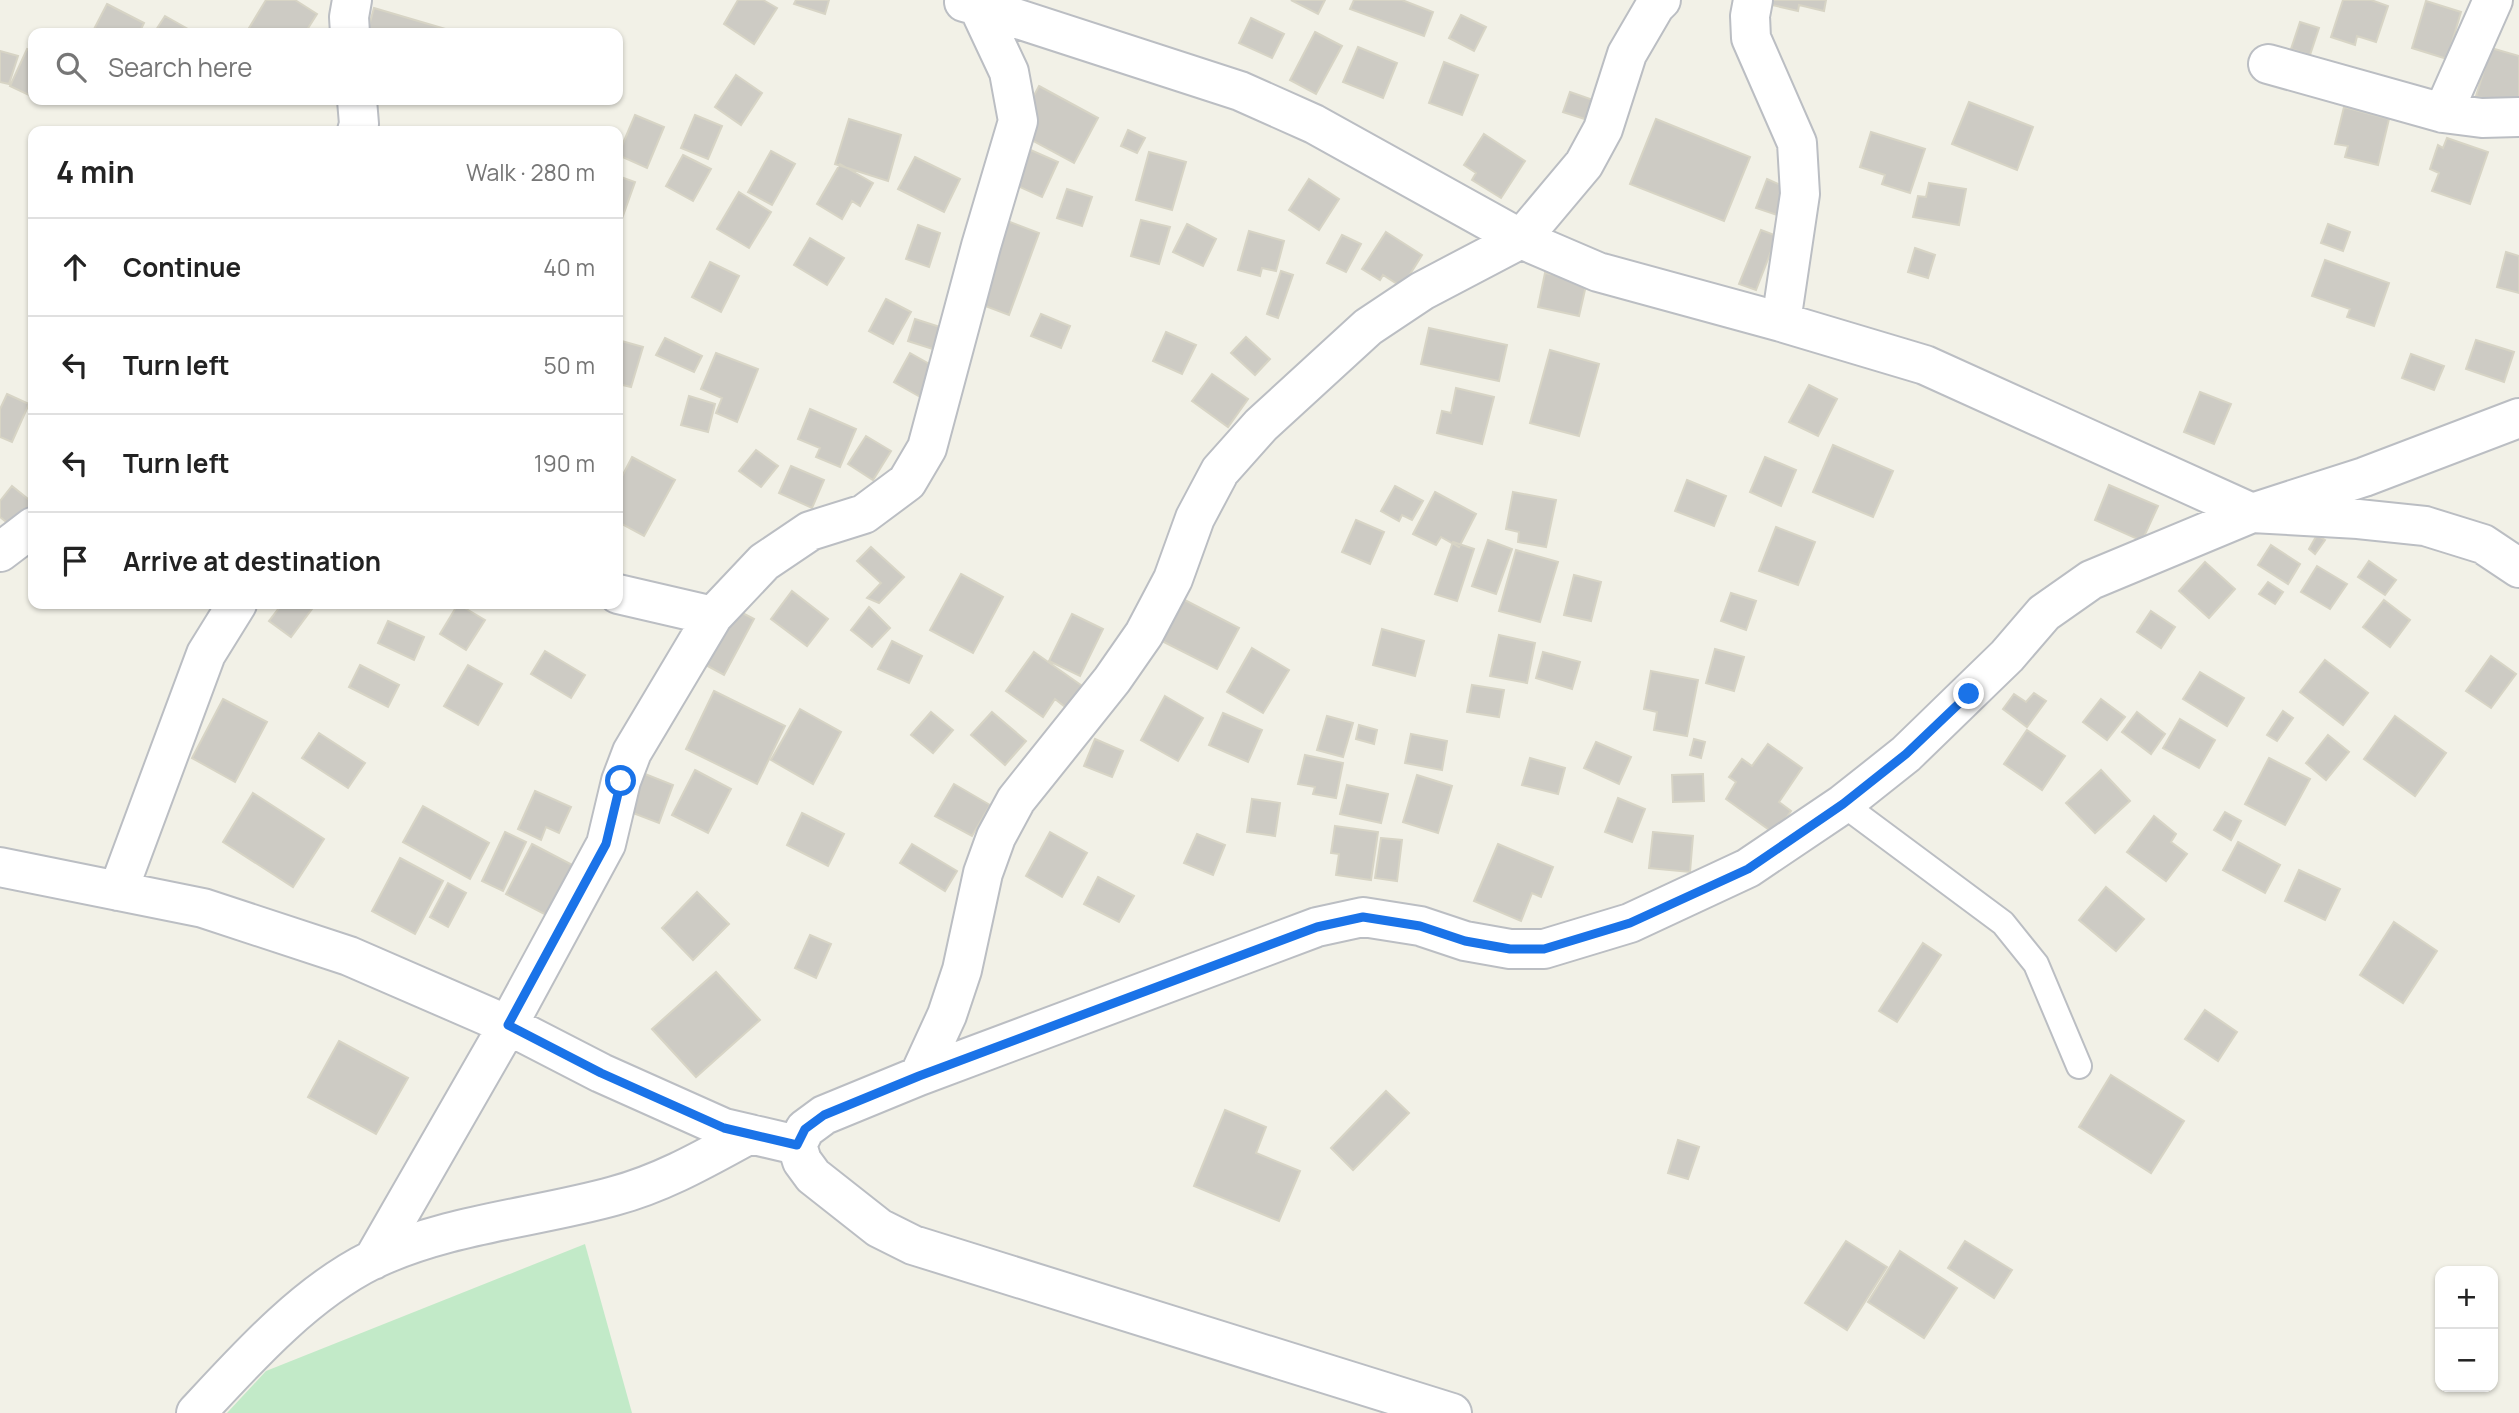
<!DOCTYPE html>
<html lang="en">
<head>
<meta charset="utf-8">
<style>
  body { margin:0; font-family:Manrope,sans-serif; background:#f2f2f2; color:#222 }
  .controls { position:absolute; right:21px; bottom:21px; display:grid; overflow:hidden; border-radius:14px; box-shadow:0 2px 5px #0004 }
  .controls button { width:63px; height:63px; display:grid; place-items:center; padding:0; border:0; border-bottom:2px solid #e0e0e0; background:#fff; color:#222; font:35px sans-serif }
  .stop { position:absolute; width:21px; height:21px; margin:-16px; border:5px solid #1a73e8; border-radius:50%; background:#fff }
  .stop.end { background:#1a73e8; border-color:#fff; box-shadow:0 2px 7px #0008 }
  .list { margin:0; padding:0; list-style:none }
  h2 { display:flex; justify-content:space-between; align-items:center; height:91px; margin:0; padding:0 28px; font-size:30px }
  h2 small { font-size:23px; font-weight:400; color:#767676 }
  .list li { display:grid; grid-template-columns:46px 1fr auto; gap:21px; align-items:center; box-sizing:border-box; height:98px; padding:0 28px; border-top:2px solid #e0e0e0 }
  .list b { display:block; font-size:26px; white-space:nowrap }
  .list em { font-size:23px; font-style:normal; color:#767676 }
  .icon { flex:none; width:38px; height:38px; fill:none; stroke:currentColor; stroke-width:2; stroke-linecap:round; stroke-linejoin:round }
  .map { position:relative; flex:none; width:2519px; height:1413px; overflow:hidden }
  .search { position:absolute; background:#fff; box-shadow:0 2px 5px #0004; left:28px; top:28px; width:595px; height:77px; display:flex; align-items:center; gap:18px; box-sizing:border-box; padding:0 24px; border-radius:14px; color:#767676; font-size:26px }
  .panel { position:absolute; background:#fff; box-shadow:0 2px 5px #0004; left:28px; top:126px; width:595px; height:483px; border-radius:14px }
  .map>svg:first-child { display:block }
  .green { fill:#c2eac8 }
  .building { fill:#cdcbc4; stroke:#d7d4c5; stroke-width:2 }
  .lines { fill:none; stroke-linecap:round; stroke-linejoin:round }
  .service-casing { stroke:#bbbec3; stroke-width:28 }
  .minor-casing { stroke:#bbbec3; stroke-width:42 }
  .service { stroke:#fff; stroke-width:24 }
  .minor { stroke:#fff; stroke-width:38 }
  .route { stroke:#1a73e8; stroke-width:9 }
</style>
</head>
<body>
<div class="map">
<svg width="2519" height="1413" viewBox="0 0 2519 1413">
  <rect width="100%" height="100%" fill="#f2f1e7"/>
  <!-- green -->
  <path class="green" d="M 585,1244 L 632,1413 L 227,1413 L 266,1371 Z"/>
  <!-- building -->
  <path class="building" d="M 266,0 L 295,0 L 317,14 L 305,33 L 246,33 Z
    M 738,0 L 763,0 L 777,8 L 754,44 L 724,24 Z
    M 796,0 L 829,0 L 825,14 L 794,4 Z
    M 1291,0 L 1325,0 L 1318,14 Z
    M 1354,0 L 1402,0 L 1433,12 L 1424,36 L 1350,9 Z
    M 1773,0 L 1826,0 L 1824,11 L 1799,5 L 1798,11 L 1772,5 Z
    M 2343,0 L 2371,0 L 2388,6 L 2376,42 L 2357,36 L 2355,45 L 2331,37 Z
    M 2426,1 L 2461,12 L 2447,59 L 2412,48 Z
    M 107,4 L 144,23 L 139,33 L 92,33 Z
    M 107,4 L 144,23 L 139,33 L 92,33 Z
    M 374,8 L 459,33 L 367,33 Z
    M 1461,15 L 1486,27 L 1474,51 L 1449,38 Z
    M 165,16 L 195,33 L 154,33 Z
    M 1251,18 L 1284,34 L 1272,58 L 1239,43 Z
    M 2300,22 L 2319,28 L 2310,55 L 2291,49 Z
    M 1315,32 L 1342,46 L 1316,94 L 1290,80 Z
    M 1315,32 L 1342,46 L 1316,94 L 1290,80 Z
    M 1358,47 L 1397,63 L 1383,98 L 1343,82 Z
    M 2491,48 L 2519,56 L 2519,101 L 2517,108 L 2476,96 Z
    M 27,49 L 33,52 L 33,97 L 10,86 Z
    M 0,51 L 18,56 L 9,84 L 0,82 Z
    M 1444,62 L 1478,75 L 1462,115 L 1429,103 Z
    M 736,75 L 762,93 L 741,125 L 715,107 Z
    M 1039,86 L 1098,118 L 1074,163 L 1015,131 Z
    M 1570,92 L 1599,102 L 1591,121 L 1563,112 Z
    M 1969,102 L 2033,127 L 2017,170 L 1952,144 Z
    M 2344,107 L 2389,119 L 2378,165 L 2345,157 L 2348,146 L 2335,144 Z
    M 635,115 L 664,127 L 647,168 L 618,155 Z
    M 695,115 L 722,126 L 708,159 L 681,148 Z
    M 849,119 L 901,135 L 888,181 L 835,164 Z
    M 1656,119 L 1750,157 L 1724,221 L 1630,184 Z
    M 1128,130 L 1145,138 L 1137,153 L 1121,146 Z
    M 1871,132 L 1925,149 L 1910,193 L 1882,184 L 1885,175 L 1860,167 Z
    M 1484,134 L 1525,161 L 1501,198 L 1472,180 L 1476,173 L 1464,165 Z
    M 2447,138 L 2488,152 L 2470,204 L 2432,191 L 2439,173 L 2430,169 L 2438,145 L 2443,148 Z
    M 1026,148 L 1058,162 L 1042,197 L 1011,183 Z
    M 771,151 L 795,164 L 772,205 L 748,192 Z
    M 1149,152 L 1186,162 L 1172,210 L 1136,200 Z
    M 683,155 L 711,169 L 693,201 L 666,186 Z
    M 915,157 L 960,179 L 944,212 L 898,189 Z
    M 840,164 L 873,183 L 860,206 L 852,201 L 842,219 L 817,204 Z
    M 618,176 L 635,182 L 619,227 L 618,227 Z
    M 1309,179 L 1339,199 L 1319,230 L 1289,210 Z
    M 1767,179 L 1792,190 L 1783,217 L 1756,208 Z
    M 1767,179 L 1792,190 L 1783,217 L 1756,208 Z
    M 1929,183 L 1966,189 L 1959,225 L 1913,217 L 1918,196 L 1926,197 Z
    M 1067,189 L 1092,197 L 1082,226 L 1057,218 Z
    M 739,192 L 771,212 L 749,248 L 717,229 Z
    M 1002,219 L 1039,233 L 1009,315 L 972,301 Z
    M 1141,220 L 1170,227 L 1159,264 L 1131,256 Z
    M 1187,224 L 1216,239 L 1203,266 L 1173,252 Z
    M 2328,224 L 2350,232 L 2343,251 L 2321,243 Z
    M 918,225 L 940,233 L 929,267 L 906,259 Z
    M 1761,230 L 1777,236 L 1756,290 L 1739,284 Z
    M 1249,231 L 1284,241 L 1276,271 L 1262,268 L 1260,276 L 1238,270 Z
    M 1386,232 L 1422,255 L 1402,287 L 1383,275 L 1380,280 L 1362,269 Z
    M 1342,235 L 1361,244 L 1346,272 L 1327,263 Z
    M 810,238 L 844,258 L 827,285 L 794,265 Z
    M 1915,248 L 1935,255 L 1928,278 L 1908,272 Z
    M 2506,252 L 2519,256 L 2519,293 L 2497,287 Z
    M 2325,260 L 2389,283 L 2374,326 L 2347,317 L 2350,309 L 2312,296 Z
    M 710,262 L 739,276 L 721,312 L 692,297 Z
    M 1281,271 L 1293,275 L 1278,318 L 1267,314 Z
    M 1545,273 L 1587,281 L 1579,316 L 1538,307 Z
    M 886,299 L 911,312 L 893,344 L 869,331 Z
    M 1041,314 L 1070,326 L 1061,348 L 1031,336 Z
    M 915,319 L 946,329 L 939,351 L 908,341 Z
    M 1429,328 L 1507,345 L 1499,381 L 1421,364 Z
    M 1166,332 L 1196,345 L 1182,374 L 1153,361 Z
    M 1246,337 L 1270,359 L 1255,375 L 1231,353 Z
    M 665,338 L 702,356 L 694,372 L 656,355 Z
    M 618,340 L 643,347 L 631,387 L 618,384 Z
    M 2476,340 L 2514,352 L 2504,382 L 2466,369 Z
    M 1550,350 L 1599,364 L 1579,436 L 1530,423 Z
    M 716,353 L 758,369 L 737,422 L 716,413 L 722,398 L 701,389 Z
    M 910,353 L 938,369 L 922,398 L 894,382 Z
    M 2411,354 L 2444,366 L 2434,390 L 2402,378 Z
    M 1212,374 L 1248,399 L 1228,427 L 1192,401 Z
    M 1809,385 L 1837,399 L 1818,436 L 1789,422 Z
    M 1456,388 L 1494,397 L 1482,444 L 1437,433 L 1442,411 L 1451,413 Z
    M 2200,392 L 2231,404 L 2214,444 L 2184,432 Z
    M 7,394 L 29,404 L 12,442 L 0,437 L 0,409 Z
    M 689,396 L 715,404 L 708,432 L 681,425 Z
    M 810,409 L 856,429 L 840,467 L 816,457 L 820,448 L 798,439 Z
    M 866,436 L 891,451 L 873,480 L 848,464 Z
    M 1833,445 L 1893,471 L 1873,517 L 1813,492 Z
    M 756,450 L 778,466 L 761,487 L 739,471 Z
    M 632,457 L 675,480 L 644,536 L 618,522 L 618,484 Z
    M 1765,457 L 1796,470 L 1781,506 L 1750,492 Z
    M 791,466 L 824,480 L 812,508 L 779,493 Z
    M 1687,480 L 1726,496 L 1714,526 L 1675,511 Z
    M 2109,485 L 2158,506 L 2142,541 L 2095,520 Z
    M 12,486 L 33,503 L 15,529 L 0,517 L 0,501 Z
    M 1395,486 L 1423,501 L 1412,520 L 1402,515 L 1399,521 L 1381,511 Z
    M 1435,492 L 1476,514 L 1459,547 L 1441,537 L 1436,545 L 1413,534 Z
    M 1513,492 L 1556,500 L 1546,547 L 1518,542 L 1519,532 L 1506,529 Z
    M 1356,520 L 1384,532 L 1370,564 L 1342,552 Z
    M 1776,527 L 1815,542 L 1798,585 L 1759,571 Z
    M 2317,535 L 2325,540 L 2315,554 L 2309,549 Z
    M 1488,540 L 1512,549 L 1496,594 L 1472,586 Z
    M 1453,542 L 1474,549 L 1457,601 L 1435,594 Z
    M 2271,545 L 2300,564 L 2288,584 L 2258,565 Z
    M 871,547 L 904,577 L 879,603 L 867,598 L 881,583 L 857,561 Z
    M 1516,550 L 1558,562 L 1540,622 L 1499,611 Z
    M 2369,561 L 2396,580 L 2385,595 L 2358,577 Z
    M 2205,562 L 2235,589 L 2209,618 L 2179,591 Z
    M 2317,566 L 2347,584 L 2330,609 L 2301,592 Z
    M 961,574 L 1003,597 L 973,653 L 930,630 Z
    M 1574,575 L 1601,582 L 1591,621 L 1564,615 Z
    M 2268,582 L 2283,592 L 2275,604 L 2259,594 Z
    M 792,591 L 828,619 L 807,646 L 771,619 Z
    M 1731,593 L 1756,601 L 1746,630 L 1721,621 Z
    M 1175,595 L 1239,628 L 1217,669 L 1154,637 Z
    M 2384,600 L 2410,620 L 2390,647 L 2363,627 Z
    M 282,604 L 306,604 L 312,609 L 291,637 L 269,621 Z
    M 458,604 L 485,620 L 466,650 L 440,634 Z
    M 869,607 L 890,628 L 872,647 L 851,630 Z
    M 733,608 L 754,619 L 724,675 L 704,664 Z
    M 2151,611 L 2175,627 L 2161,648 L 2137,632 Z
    M 1072,614 L 1103,629 L 1080,676 L 1049,661 Z
    M 388,621 L 424,637 L 414,660 L 378,643 Z
    M 1382,629 L 1424,641 L 1415,676 L 1373,665 Z
    M 1499,635 L 1535,643 L 1527,683 L 1490,676 Z
    M 892,641 L 922,656 L 909,683 L 878,669 Z
    M 1252,648 L 1289,670 L 1263,713 L 1227,692 Z
    M 1715,649 L 1744,657 L 1734,691 L 1706,683 Z
    M 545,651 L 585,675 L 571,698 L 531,674 Z
    M 1034,652 L 1085,688 L 1069,710 L 1055,699 L 1043,717 L 1006,691 Z
    M 1543,652 L 1580,662 L 1572,689 L 1536,678 Z
    M 2491,656 L 2516,674 L 2491,708 L 2466,691 Z
    M 2325,660 L 2368,693 L 2343,725 L 2300,692 Z
    M 360,665 L 399,685 L 388,707 L 349,687 Z
    M 468,665 L 502,684 L 478,725 L 444,706 Z
    M 1651,671 L 1698,680 L 1687,736 L 1654,730 L 1657,712 L 1644,709 Z
    M 2200,672 L 2244,698 L 2227,726 L 2183,699 Z
    M 1472,685 L 1504,690 L 1499,717 L 1467,712 Z
    M 714,691 L 785,726 L 757,784 L 686,749 Z
    M 2034,693 L 2046,701 L 2027,727 L 2003,709 L 2014,694 L 2026,702 Z
    M 1165,696 L 1203,718 L 1178,761 L 1141,740 Z
    M 223,699 L 267,722 L 235,782 L 192,758 Z
    M 2101,699 L 2125,717 L 2107,740 L 2083,722 Z
    M 800,709 L 841,732 L 813,784 L 771,760 Z
    M 2283,711 L 2293,718 L 2277,741 L 2267,735 Z
    M 931,712 L 953,730 L 933,753 L 911,735 Z
    M 992,712 L 1026,741 L 1005,765 L 971,735 Z
    M 2137,712 L 2165,734 L 2151,754 L 2122,732 Z
    M 1223,713 L 1262,730 L 1248,762 L 1209,745 Z
    M 1327,716 L 1353,723 L 1343,757 L 1317,750 Z
    M 2395,716 L 2446,753 L 2415,796 L 2364,759 Z
    M 2180,719 L 2215,740 L 2199,768 L 2163,748 Z
    M 1359,725 L 1377,730 L 1374,744 L 1356,739 Z
    M 2027,730 L 2065,756 L 2042,790 L 2004,764 Z
    M 319,733 L 365,763 L 348,788 L 302,758 Z
    M 1411,734 L 1447,741 L 1442,770 L 1405,763 Z
    M 2328,735 L 2349,752 L 2326,780 L 2306,763 Z
    M 1095,739 L 1123,751 L 1112,777 L 1084,766 Z
    M 1694,739 L 1705,742 L 1701,758 L 1690,755 Z
    M 1596,742 L 1631,757 L 1619,784 L 1584,768 Z
    M 1768,744 L 1802,768 L 1779,802 L 1791,811 L 1775,834 L 1726,799 L 1736,782 L 1729,777 L 1742,759 L 1752,766 Z
    M 1305,755 L 1343,763 L 1336,798 L 1313,794 L 1315,787 L 1298,784 Z
    M 1530,758 L 1565,768 L 1558,794 L 1522,785 Z
    M 2269,758 L 2310,779 L 2285,825 L 2245,804 Z
    M 695,770 L 731,789 L 708,833 L 672,815 Z
    M 2101,770 L 2130,801 L 2095,833 L 2066,803 Z
    M 640,772 L 673,785 L 659,823 L 625,810 Z
    M 1703,774 L 1704,801 L 1673,802 L 1672,775 Z
    M 1417,775 L 1452,786 L 1438,833 L 1403,822 Z
    M 954,784 L 990,805 L 972,836 L 935,816 Z
    M 1347,785 L 1388,794 L 1381,823 L 1340,814 Z
    M 535,791 L 571,807 L 559,833 L 546,827 L 541,840 L 518,829 Z
    M 253,793 L 324,839 L 293,887 L 223,842 Z
    M 1618,798 L 1645,809 L 1632,842 L 1605,832 Z
    M 1252,799 L 1280,803 L 1275,836 L 1247,832 Z
    M 423,806 L 489,843 L 470,879 L 403,842 Z
    M 2225,812 L 2241,821 L 2231,840 L 2214,830 Z
    M 802,813 L 844,834 L 828,866 L 787,845 Z
    M 2154,816 L 2176,834 L 2171,842 L 2187,854 L 2166,881 L 2127,852 Z
    M 1335,826 L 1378,832 L 1371,880 L 1336,875 L 1339,854 L 1331,853 Z
    M 505,832 L 526,842 L 503,891 L 482,881 Z
    M 1050,832 L 1087,853 L 1062,897 L 1026,876 Z
    M 1653,832 L 1693,836 L 1690,872 L 1649,868 Z
    M 1197,834 L 1225,845 L 1213,875 L 1184,863 Z
    M 1381,838 L 1402,840 L 1397,881 L 1375,878 Z
    M 2238,842 L 2280,865 L 2265,893 L 2223,870 Z
    M 532,844 L 578,868 L 552,918 L 506,894 Z
    M 912,844 L 957,871 L 945,891 L 900,863 Z
    M 1498,844 L 1553,867 L 1541,897 L 1532,893 L 1521,921 L 1474,901 Z
    M 400,858 L 443,881 L 415,934 L 372,911 Z
    M 2299,870 L 2340,889 L 2325,920 L 2285,901 Z
    M 1098,877 L 1134,896 L 1119,922 L 1084,904 Z
    M 448,883 L 466,893 L 448,927 L 430,917 Z
    M 2106,887 L 2144,919 L 2116,951 L 2079,920 Z
    M 697,892 L 729,924 L 693,960 L 662,928 Z
    M 2394,922 L 2437,951 L 2403,1003 L 2360,975 Z
    M 810,935 L 831,944 L 816,978 L 795,968 Z
    M 1923,943 L 1941,955 L 1897,1022 L 1879,1011 Z
    M 716,972 L 760,1020 L 696,1077 L 652,1029 Z
    M 2205,1010 L 2237,1032 L 2218,1061 L 2185,1039 Z
    M 339,1041 L 408,1078 L 376,1134 L 308,1097 Z
    M 2111,1075 L 2184,1121 L 2151,1173 L 2079,1127 Z
    M 1386,1091 L 1409,1113 L 1353,1170 L 1331,1148 Z
    M 1225,1110 L 1266,1127 L 1256,1153 L 1300,1171 L 1279,1221 L 1194,1186 Z
    M 1678,1140 L 1699,1147 L 1688,1179 L 1668,1173 Z
    M 1846,1241 L 1887,1267 L 1847,1330 L 1805,1303 Z
    M 1965,1241 L 2012,1270 L 1994,1298 L 1948,1268 Z
    M 1900,1251 L 1957,1288 L 1924,1338 L 1868,1302 Z"/>
  <g class="lines">
    <!-- service casing -->
    <g class="service-casing">
      <path id="service" d="M 1843,804 L 2003,923 L 2036,964 L 2079,1066"/>
    </g>
    <!-- minor casing -->
    <g class="minor-casing">
      <path id="minor" d="M 975,0 L 978,6 L 1240,91 L 1314,124 L 1521,239 L 1598,272 L 1781,322 L 1925,365 L 2252,513 L 2358,519 L 2425,526 L 2483,544 L 2519,568
        M 1753,0 L 1750,16 L 1751,38 L 1797,143 L 1800,194 L 1781,322
        M 350,33 L 349,17 L 352,0
        M 2268,64 L 2443,113 L 2482,118 L 2519,117
        M 2443,113 L 2493,0
        M 357,131 L 359,124 L 357,100
        M 0,552 L 33,527
        M 618,594 L 713,616
        M 0,867 L 203,908 L 349,956 L 508,1025 L 601,1073 L 724,1128 L 797,1145
        M 118,891 L 206,654 L 237,604
        M 919,1076 L 947,1015 L 962,970 L 983,873 L 996,837 L 1016,800 L 1112,680 L 1144,634 L 1173,579 L 1195,518 L 1220,471 L 1261,425 L 1368,327 L 1422,291 L 1521,239 L 1584,164 L 1603,129 L 1627,54 L 1655,6 L 1661,0
        M 373,1260 L 508,1025 L 606,844 L 621,781 L 632,752 L 713,616 L 764,562 L 810,531 L 864,514 L 907,482 L 927,448 L 981,246 L 1018,121 L 1009,72 L 978,6 L 964,2
        M 196,1413 C 246,1359 305,1293 372,1260 C 447,1224 535,1218 614,1196 C 663,1183 706,1158 750,1134
        M 1452,1413 L 913,1245 L 879,1228 L 813,1176 L 802,1161 L 797,1145 L 805,1129 L 824,1115 L 919,1076 L 1317,927 L 1363,917 L 1420,926 L 1465,941 L 1510,949 L 1544,949 L 1630,923 L 1748,868 L 1843,804 L 1906,754 L 2007,656 L 2044,613 L 2091,580 L 2252,513 L 2364,477 L 2519,418"/>
    </g>
    <!-- service -->
    <use href="#service" class="service"/>
    <!-- minor -->
    <use href="#minor" class="minor"/>
  </g>
  <g class="lines">
    <!-- route -->
    <path class="route" d="M 621,781 L 606,844 L 508,1025 L 601,1073 L 724,1128 L 797,1145 L 805,1129 L 824,1115 L 919,1076 L 1317,927 L 1363,917 L 1420,926 L 1465,941 L 1510,949 L 1544,949 L 1630,923 L 1748,869 L 1843,804 L 1906,754 L 1969,694"/>
  </g>
</svg>
<div class="controls">
<button>+</button>
<button>−</button>
</div>
<div class="stop" style="left:621px;top:781px"></div>
<div class="stop end" style="left:1969px;top:694px"></div>
<div class="search"><svg class="icon" aria-label="search" viewBox="0 0 24 24"><circle cx="10" cy="10" r="6"/><path d="M15 15l6 6"/></svg>Search here</div>
<section class="panel">
<h2>4 min<small>Walk · 280 m</small></h2>
<ul class="list">
<li><svg class="icon" aria-label="ahead" viewBox="0 0 24 24"><path d="M12 20V5M6 11l6-6 6 6"/></svg><div><b>Continue</b></div><em>40 m</em></li>
<li><svg class="icon" aria-label="left" viewBox="0 0 24 24"><path d="M17 20v-9H6M10 6l-5 5 5 5"/></svg><div><b>Turn left</b></div><em>50 m</em></li>
<li><svg class="icon" aria-label="left" viewBox="0 0 24 24"><path d="M17 20v-9H6M10 6l-5 5 5 5"/></svg><div><b>Turn left</b></div><em>190 m</em></li>
<li><svg class="icon" aria-label="arrive" viewBox="0 0 24 24"><path d="M6 21V4h12l-3 4 3 4H6"/></svg><div><b>Arrive at destination</b></div></li>
</ul>
</section>
</div>
</body>
</html>
